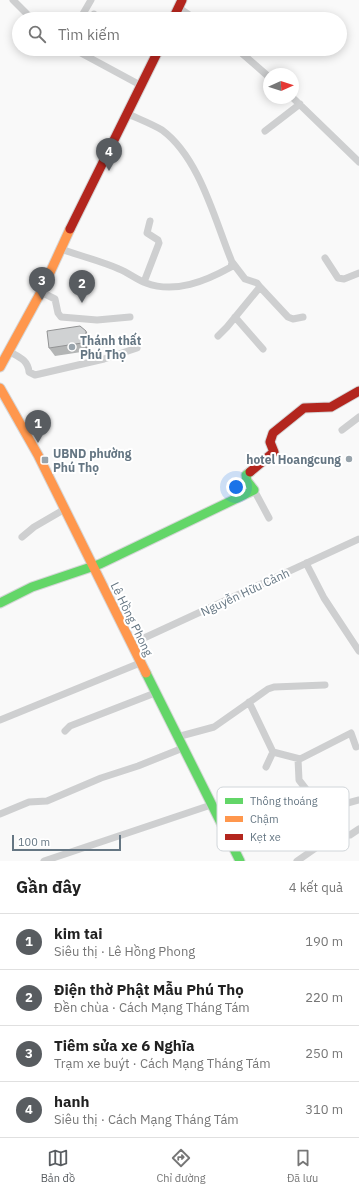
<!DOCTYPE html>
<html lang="vi">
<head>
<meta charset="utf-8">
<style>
  body { margin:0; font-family:"IBM Plex Sans",sans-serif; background:#f6f6f6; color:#222 }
  .compass { position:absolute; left:263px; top:68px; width:36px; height:36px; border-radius:50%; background:#fff; box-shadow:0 2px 10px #0003; rotate:87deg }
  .scale { position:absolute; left:12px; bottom:10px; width:109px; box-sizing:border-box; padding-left:4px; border:2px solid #657683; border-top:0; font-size:11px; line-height:14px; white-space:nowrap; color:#657683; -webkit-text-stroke:3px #fff; paint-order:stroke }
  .you { position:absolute; left:236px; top:487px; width:14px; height:14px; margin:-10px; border:3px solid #fff; border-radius:50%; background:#1a73e8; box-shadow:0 0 0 6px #1a73e833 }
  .badge { display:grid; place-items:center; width:26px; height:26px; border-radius:50%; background:#585c60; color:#fff; font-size:13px; font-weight:700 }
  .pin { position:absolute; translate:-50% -33px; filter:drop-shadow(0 1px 2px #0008) }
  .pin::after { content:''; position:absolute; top:21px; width:14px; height:12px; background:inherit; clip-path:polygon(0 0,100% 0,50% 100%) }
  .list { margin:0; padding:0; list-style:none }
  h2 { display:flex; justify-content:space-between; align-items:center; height:52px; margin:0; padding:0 16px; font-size:17px }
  h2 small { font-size:13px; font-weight:400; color:#767676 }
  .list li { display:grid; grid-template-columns:26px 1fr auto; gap:12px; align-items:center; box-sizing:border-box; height:56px; padding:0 16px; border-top:1px solid #e0e0e0 }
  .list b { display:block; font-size:15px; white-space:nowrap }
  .list p { margin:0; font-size:13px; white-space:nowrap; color:#767676 }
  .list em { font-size:13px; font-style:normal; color:#767676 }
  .icon { flex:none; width:22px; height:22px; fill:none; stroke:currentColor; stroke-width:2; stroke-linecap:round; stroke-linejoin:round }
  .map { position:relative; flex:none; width:359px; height:861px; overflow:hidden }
  .search { position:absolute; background:#fff; box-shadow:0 2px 10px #0003; left:12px; right:12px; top:12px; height:44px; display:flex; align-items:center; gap:10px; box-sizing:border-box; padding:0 14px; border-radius:22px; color:#767676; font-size:15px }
  .sheet { height:276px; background:#fff }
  nav { display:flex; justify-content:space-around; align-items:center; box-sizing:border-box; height:56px; border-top:1px solid #e0e0e0; background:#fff; font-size:11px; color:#767676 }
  nav a { display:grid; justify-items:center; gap:2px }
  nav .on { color:#585c60 }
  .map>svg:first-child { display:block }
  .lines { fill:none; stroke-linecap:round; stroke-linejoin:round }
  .fast-casing { stroke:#d5d6d7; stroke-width:11 }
  .slow-casing { stroke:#d5d6d7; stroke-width:11 }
  .jam-casing { stroke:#d5d6d7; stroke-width:11 }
  .street { stroke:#cecfd0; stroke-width:7 }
  .fast { stroke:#63d668; stroke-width:9 }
  .slow { stroke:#ff974d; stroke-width:9 }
  .jam { stroke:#b3261e; stroke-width:9 }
  .wall { fill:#b3b5b5 }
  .shaded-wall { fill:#929394 }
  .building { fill:#d0d2d3; stroke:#929394 }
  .poi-dot { fill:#99a4ac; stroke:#fff; stroke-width:1.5 }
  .labels { text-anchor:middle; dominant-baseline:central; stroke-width:4; stroke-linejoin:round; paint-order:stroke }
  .poi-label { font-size:12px; font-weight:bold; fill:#657683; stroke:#fff; text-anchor:start }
  .street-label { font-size:12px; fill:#657683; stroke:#fff }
  .key { fill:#fff; stroke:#d1d6da; stroke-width:1 }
  .key-label { font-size:11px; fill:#657683 }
</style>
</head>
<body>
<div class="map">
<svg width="359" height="861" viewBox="0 0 359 861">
  <rect width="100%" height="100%" fill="#f9f9f9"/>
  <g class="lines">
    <!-- fast casing -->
    <g class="fast-casing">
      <path id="fast" d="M 0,603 L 32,587 L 100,564 L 254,490 L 247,481 L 246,475 L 250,472
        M 146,673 L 240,861"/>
    </g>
    <!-- slow casing -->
    <g class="slow-casing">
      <path id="slow" d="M 0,367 L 41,292 L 70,229
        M 0,388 L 38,455 L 146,673"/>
    </g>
    <!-- jam casing -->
    <g class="jam-casing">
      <path id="jam" d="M 173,19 L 182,0
        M 70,229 L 159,49
        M 250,472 L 274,452 L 270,442 L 273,433 L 304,408 L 331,407 L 359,391"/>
    </g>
    <!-- street -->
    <path class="street" d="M 13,0 L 32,19
      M 179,8 L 195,19
      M 80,19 L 91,0
      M 92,19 L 94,14
      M 77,49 L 79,52 L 142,86
      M 237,49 L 269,77
      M 293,98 L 359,162
      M 265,131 L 300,104
      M 61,249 C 80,256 101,261 119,269 C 129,273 137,280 146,283 C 175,294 206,281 231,267 L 232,262 C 215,221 200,158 162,130 C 152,124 139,119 128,114
      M 325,258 L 338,278 L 344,279 L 359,273
      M 144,282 L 159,243 L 158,240 L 147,233 L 150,221
      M 260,287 L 288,317 L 293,319 L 303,317
      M 41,292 L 55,299 L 58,313 L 61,317 L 97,320 L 130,317
      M 235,317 L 263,349
      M 218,336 L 227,327 L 260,287 L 257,283 L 245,279 L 232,262
      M 10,352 C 19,357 28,360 29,372 L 35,375 L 104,359 L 137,348
      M 342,430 L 359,417
      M 254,490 L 269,518
      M 22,537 L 34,527 L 65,509
      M 306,563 L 324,598 L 359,651
      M 131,644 L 359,539
      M 249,702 L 273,752 L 266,767
      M 0,720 L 140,663
      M 65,731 L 70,726 L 155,693
      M 177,737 L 214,727 L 268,689 L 274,687 L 325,685
      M 273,752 L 300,759 L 351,733 L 356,747
      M 298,759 L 299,780 L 326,815
      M 0,814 L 29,802 L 47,801 L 101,778 L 138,766 L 183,748
      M 333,836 L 350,835 L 359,829
      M 44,861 L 211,805
      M 297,861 L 333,836 L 333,830 L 326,815 L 344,804 L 359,800"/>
    <!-- fast -->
    <use href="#fast" class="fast"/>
    <!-- slow -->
    <use href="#slow" class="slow"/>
    <!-- jam -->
    <use href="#jam" class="jam"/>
  </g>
  <!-- wall -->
  <path class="wall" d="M 91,339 L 92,344 L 88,351 L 55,356 L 49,348 Z"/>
  <!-- shaded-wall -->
  <path class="shaded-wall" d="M 86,331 L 91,339 L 92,344 L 88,351 L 82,343 Z"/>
  <!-- building -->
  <path class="building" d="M 80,326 L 86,331 L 86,336 L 82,343 L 49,348 L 47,331 Z"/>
  <!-- markers -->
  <g class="poi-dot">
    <circle cx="72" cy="347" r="4"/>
    <circle cx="349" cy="459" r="4"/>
    <rect x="41" y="456" width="8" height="8" rx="2"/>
  </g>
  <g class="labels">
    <!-- poi labels -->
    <g class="poi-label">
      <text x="80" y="340">Thánh thất<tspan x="80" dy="14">Phú Thọ</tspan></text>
      <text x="53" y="453">UBND phường<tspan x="53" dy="14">Phú Thọ</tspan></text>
      <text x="341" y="459" text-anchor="end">hotel Hoangcung</text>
    </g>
    <!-- street labels -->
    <g class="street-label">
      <text transform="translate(245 592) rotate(-25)">Nguyễn Hữu Cảnh</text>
      <text transform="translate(132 619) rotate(64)">Lê Hồng Phong</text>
    </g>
  </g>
  <!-- legend -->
  <rect x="217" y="787" width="132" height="64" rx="6" class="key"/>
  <rect x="225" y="798" width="18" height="6" fill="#63d668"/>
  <rect x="225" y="816" width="18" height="6" fill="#ff974d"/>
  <rect x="225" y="834" width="18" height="6" fill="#b3261e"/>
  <g class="key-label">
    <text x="250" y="805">Thông thoáng</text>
    <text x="250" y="823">Chậm</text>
    <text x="250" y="841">Kẹt xe</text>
  </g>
</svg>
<svg class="compass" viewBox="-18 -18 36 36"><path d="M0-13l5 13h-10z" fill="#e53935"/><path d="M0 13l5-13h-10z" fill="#767676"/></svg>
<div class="scale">100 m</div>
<div class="you"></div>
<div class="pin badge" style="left:38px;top:443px">1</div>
<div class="pin badge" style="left:82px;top:303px">2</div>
<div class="pin badge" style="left:42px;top:300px">3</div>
<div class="pin badge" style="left:109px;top:171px">4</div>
<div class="search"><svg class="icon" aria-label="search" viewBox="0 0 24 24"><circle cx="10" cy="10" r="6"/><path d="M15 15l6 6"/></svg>Tìm kiếm</div>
</div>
<section class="sheet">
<h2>Gần đây<small>4 kết quả</small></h2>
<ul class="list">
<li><span class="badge">1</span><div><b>kim tai</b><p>Siêu thị · Lê Hồng Phong</p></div><em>190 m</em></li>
<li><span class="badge">2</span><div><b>Điện thờ Phật Mẫu Phú Thọ</b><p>Đền chùa · Cách Mạng Tháng Tám</p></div><em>220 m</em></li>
<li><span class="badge">3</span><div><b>Tiêm sửa xe 6 Nghĩa</b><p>Trạm xe buýt · Cách Mạng Tháng Tám</p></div><em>250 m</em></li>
<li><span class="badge">4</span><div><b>hanh</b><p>Siêu thị · Cách Mạng Tháng Tám</p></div><em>310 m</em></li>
</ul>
</section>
<nav>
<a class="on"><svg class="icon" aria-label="map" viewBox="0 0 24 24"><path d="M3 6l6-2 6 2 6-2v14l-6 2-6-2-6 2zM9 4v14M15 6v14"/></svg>Bản đồ</a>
<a><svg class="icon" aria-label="directions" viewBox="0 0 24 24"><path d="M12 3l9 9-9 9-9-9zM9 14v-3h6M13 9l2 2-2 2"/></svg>Chỉ đường</a>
<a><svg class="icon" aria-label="saved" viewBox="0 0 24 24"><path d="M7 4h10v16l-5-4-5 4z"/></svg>Đã lưu</a>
</nav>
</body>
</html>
